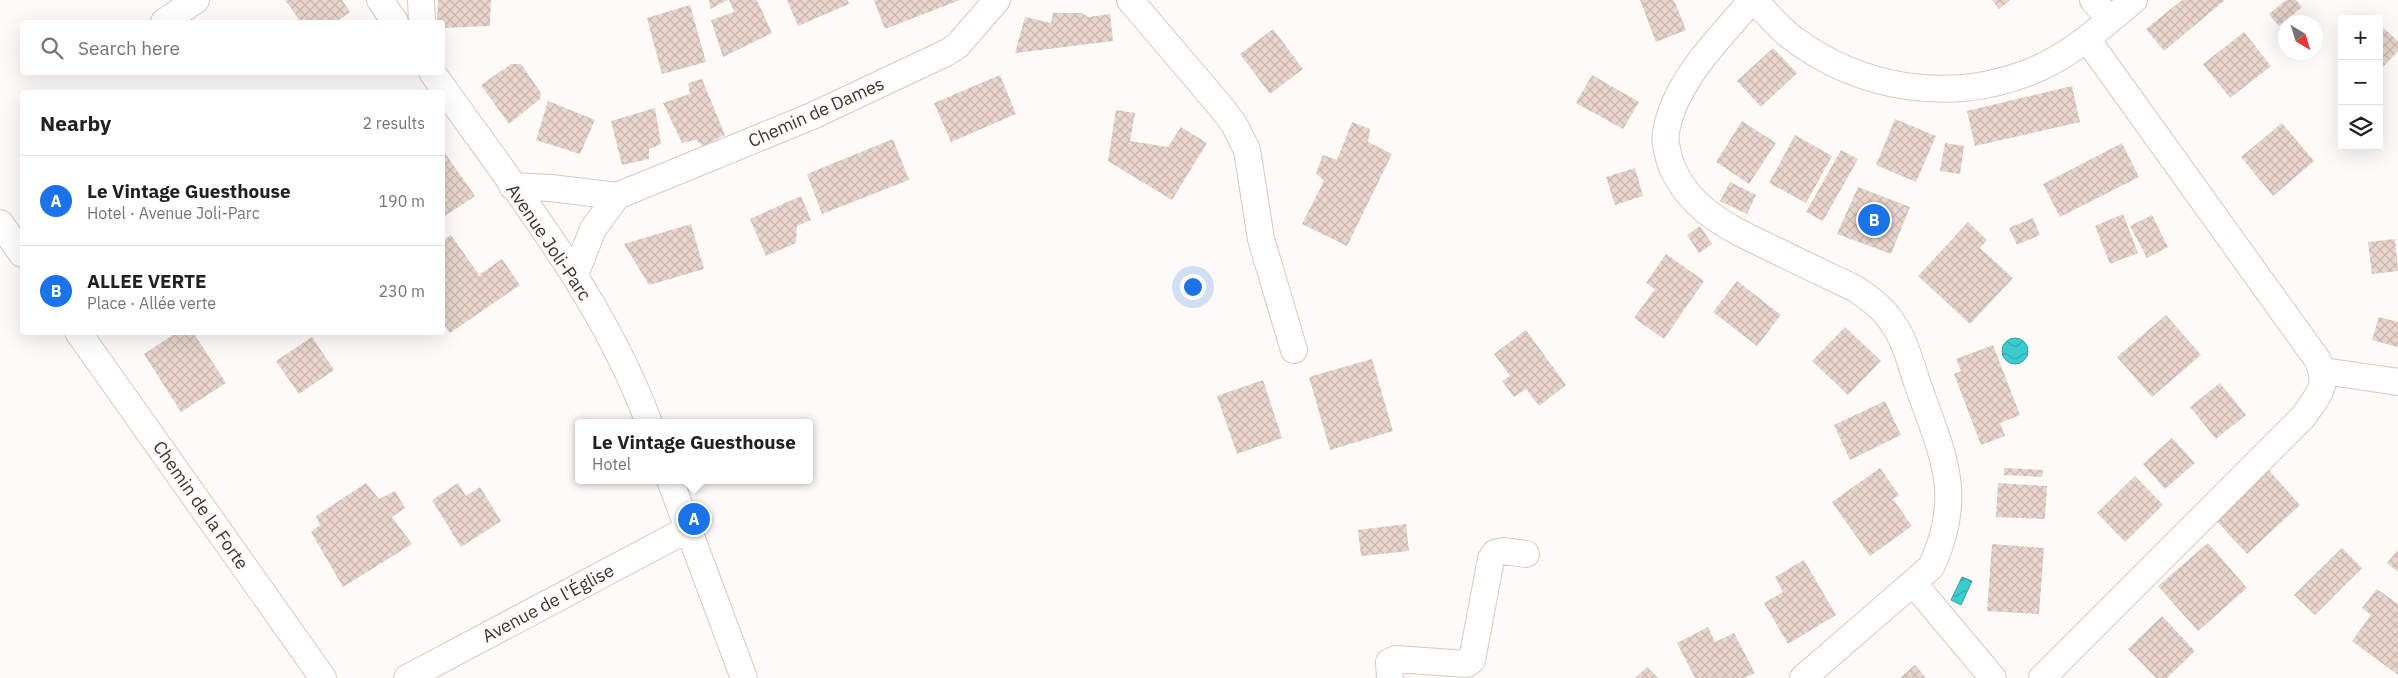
<!DOCTYPE html>
<html lang="en">
<head>
<meta charset="utf-8">
<style>
  body { margin:0; font-family:"IBM Plex Sans",sans-serif; background:#f2f2f2; color:#202124 }
  .controls { position:absolute; right:15px; top:15px; display:grid; overflow:hidden; border-radius:5px; box-shadow:0 5px 20px #0002 }
  .controls button { width:45px; height:45px; display:grid; place-items:center; padding:0; border:0; border-bottom:1px solid #e0e0e0; background:#fff; color:#202124; font:25px sans-serif }
  .compass { position:absolute; left:2278px; top:15px; width:45px; height:45px; border-radius:50%; background:#fff; box-shadow:0 5px 20px #0002; rotate:142deg }
  .you { position:absolute; left:1192px; top:286px; width:18px; height:18px; margin:-12px; border:4px solid #fff; border-radius:50%; background:#1a73e8; box-shadow:0 0 0 8px #1a73e833 }
  .badge { display:grid; place-items:center; width:32px; height:32px; border-radius:50%; background:#1a73e8; color:#fff; font-size:16px; font-weight:700 }
  .pin { position:absolute; translate:-50% -50%; border:2px solid #fff; box-shadow:0 1px 5px #0006 }
  .popup { position:absolute; left:575px; top:419px; width:238px; height:65px; box-sizing:border-box; display:grid; place-content:center; border-radius:5px; background:#fff; filter:drop-shadow(0 1px 4px #0005); font-size:16px; white-space:nowrap; color:#757577 }
  .popup b { font-size:19px; color:#202124 }
  .popup::after { content:''; position:absolute; left:50%; top:100%; margin-left:-10px; border:10px solid transparent; border-top-color:#fff }
  .list { margin:0; padding:0; list-style:none }
  h2 { display:flex; justify-content:space-between; align-items:center; height:65px; margin:0; padding:0 20px; font-size:21px }
  h2 small { font-size:16px; font-weight:400; color:#757577 }
  .list li { display:grid; grid-template-columns:32px 1fr auto; gap:15px; align-items:center; box-sizing:border-box; height:90px; padding:0 20px; border-top:1px solid #e0e0e0 }
  .list b { display:block; font-size:19px; white-space:nowrap }
  .list p { margin:0; font-size:16px; white-space:nowrap; color:#757577 }
  .list em { font-size:16px; font-style:normal; color:#757577 }
  .icon { flex:none; width:28px; height:28px; fill:none; stroke:currentColor; stroke-width:2; stroke-linecap:round; stroke-linejoin:round }
  .map { position:relative; flex:none; width:2398px; height:678px; overflow:hidden }
  .search { position:absolute; background:#fff; box-shadow:0 5px 20px #0002; left:20px; top:20px; width:425px; height:55px; display:flex; align-items:center; gap:12px; box-sizing:border-box; padding:0 18px; border-radius:5px; color:#757577; font-size:19px }
  .panel { position:absolute; background:#fff; box-shadow:0 5px 20px #0002; left:20px; top:90px; width:425px; height:245px; border-radius:5px }
  .map>svg:first-child { display:block }
  .water { fill:url(#water-waves); stroke:#3ba0a0 }
  .building { fill:url(#building-cross-hatch) }
  .lines { fill:none; stroke-linecap:round; stroke-linejoin:round }
  .minor-casing { stroke:#d9c8be; stroke-width:28 }
  .minor { stroke:#fff; stroke-width:26 }
  .labels { text-anchor:middle; dominant-baseline:central; stroke-width:5; stroke-linejoin:round; paint-order:stroke }
  .street-label { font-size:18px; fill:#3d3632; stroke:#fefaf8 }
</style>
</head>
<body>
<div class="map">
<svg width="2398" height="678" viewBox="0 0 2398 678">
  <defs>
    <pattern id="water-waves" width="16" height="10" patternUnits="userSpaceOnUse" patternTransform="scale(1.25)"><rect width="16" height="10" fill="#3acdcf"/><path d="M0 5q4-4 8 0t8 0" fill="none" stroke="#32a7a9"/></pattern>
    <pattern id="building-cross-hatch" width="8" height="8" patternUnits="userSpaceOnUse" patternTransform="scale(1.25)"><rect width="8" height="8" fill="#e8d5cc"/><path d="M0 0l8 8M0 8l8-8" fill="none" stroke="#c8b7b0"/></pattern>
  </defs>
  <rect width="100%" height="100%" fill="#fefaf8"/>
  <!-- water -->
  <path class="water" d="M2002 351a13 13 0 1 1 26 0a13 13 0 1 1-26 0Z
    M 1962,577 L 1972,581 L 1961,605 L 1951,600 Z"/>
  <!-- building -->
  <path class="building" d="M 285,0 L 342,0 L 350,12 L 336,22 L 301,22 Z
    M 438,0 L 491,0 L 490,26 L 442,28 L 442,22 L 437,22 Z
    M 709,0 L 728,0 L 710,9 Z
    M 729,0 L 757,0 L 772,33 L 723,57 L 711,20 L 734,12 Z
    M 787,0 L 848,0 L 849,4 L 798,26 Z
    M 874,0 L 960,0 L 885,29 Z
    M 1640,0 L 1674,0 L 1686,30 L 1656,42 Z
    M 1992,0 L 2010,0 L 1999,9 Z
    M 2182,0 L 2225,0 L 2164,51 L 2146,29 Z
    M 2286,0 L 2296,0 L 2302,7 L 2279,26 L 2269,14 Z
    M 690,5 L 706,62 L 662,74 L 647,18 Z
    M 1053,13 L 1082,13 L 1088,17 L 1110,14 L 1113,41 L 1015,53 L 1025,17 L 1051,23 Z
    M 2379,24 L 2398,41 L 2398,51 L 2379,71 Z
    M 1273,29 L 1303,69 L 1270,94 L 1240,54 Z
    M 2244,32 L 2271,66 L 2230,98 L 2203,64 Z
    M 1773,48 L 1797,73 L 1761,107 L 1737,81 Z
    M 511,64 L 521,64 L 541,93 L 540,99 L 509,124 L 481,85 Z
    M 1000,75 L 1016,114 L 951,142 L 934,103 Z
    M 1592,75 L 1639,102 L 1623,129 L 1576,103 Z
    M 702,79 L 725,135 L 703,146 L 696,140 L 682,143 L 663,103 L 690,94 L 688,83 Z
    M 2072,86 L 2080,122 L 1975,146 L 1967,111 Z
    M 548,101 L 595,120 L 580,154 L 536,140 Z
    M 655,108 L 661,144 L 649,149 L 649,159 L 622,165 L 611,121 Z
    M 1116,110 L 1135,113 L 1130,141 L 1168,147 L 1181,127 L 1207,143 L 1172,200 L 1108,161 Z
    M 1895,119 L 1936,136 L 1916,182 L 1876,165 Z
    M 1742,121 L 1776,143 L 1749,184 L 1716,162 Z
    M 1352,122 L 1370,129 L 1368,142 L 1392,154 L 1347,246 L 1302,224 L 1324,181 L 1316,173 L 1323,155 L 1337,160 Z
    M 2282,123 L 2314,161 L 2273,196 L 2241,157 Z
    M 1795,135 L 1832,156 L 1806,203 L 1769,183 Z
    M 893,139 L 909,180 L 822,214 L 807,174 Z
    M 1945,143 L 1964,146 L 1960,174 L 1940,171 Z
    M 2122,143 L 2139,177 L 2060,217 L 2043,184 Z
    M 442,149 L 475,196 L 442,218 Z
    M 1841,150 L 1858,159 L 1823,221 L 1806,212 Z
    M 1635,168 L 1643,196 L 1615,205 L 1606,177 Z
    M 1730,182 L 1756,195 L 1747,214 L 1720,201 Z
    M 1858,187 L 1910,207 L 1891,254 L 1837,234 Z
    M 801,196 L 811,220 L 797,226 L 796,243 L 766,256 L 750,219 Z
    M 2123,214 L 2138,253 L 2110,264 L 2095,226 Z
    M 2152,215 L 2168,247 L 2147,258 L 2130,226 Z
    M 2033,218 L 2040,235 L 2017,245 L 2009,228 Z
    M 1968,222 L 1987,240 L 1980,248 L 2013,278 L 1970,324 L 1918,276 Z
    M 691,224 L 704,269 L 649,285 L 624,244 Z
    M 1700,226 L 1712,244 L 1699,253 L 1687,235 Z
    M 451,235 L 479,275 L 502,259 L 520,285 L 450,333 L 442,322 L 442,241 Z
    M 2395,239 L 2398,271 L 2372,274 L 2368,242 Z
    M 1666,254 L 1704,281 L 1664,339 L 1634,318 L 1655,289 L 1646,283 Z
    M 1737,281 L 1781,315 L 1757,346 L 1713,312 Z
    M 2166,315 L 2201,355 L 2152,397 L 2117,357 Z
    M 2379,317 L 2398,322 L 2398,347 L 2372,340 Z
    M 1845,327 L 1881,361 L 1848,395 L 1812,361 Z
    M 1526,330 L 1566,385 L 1539,406 L 1526,389 L 1514,397 L 1502,381 L 1510,376 L 1494,354 Z
    M 177,332 L 193,332 L 226,383 L 181,412 L 144,354 Z
    M 312,337 L 334,370 L 299,394 L 276,361 Z
    M 1993,345 L 2020,415 L 2000,423 L 2005,436 L 1981,445 L 1954,374 L 1961,371 L 1956,359 Z
    M 1372,359 L 1393,431 L 1330,450 L 1309,377 Z
    M 1263,380 L 1282,438 L 1237,454 L 1217,396 Z
    M 2220,383 L 2246,415 L 2216,439 L 2190,407 Z
    M 1885,401 L 1901,435 L 1850,460 L 1834,425 Z
    M 2172,438 L 2195,463 L 2165,489 L 2143,464 Z
    M 1880,468 L 1899,495 L 1893,499 L 1912,526 L 1870,556 L 1832,502 Z
    M 2004,468 L 2043,470 L 2042,477 L 2004,475 Z
    M 2267,468 L 2300,505 L 2247,554 L 2213,517 Z
    M 2135,476 L 2163,505 L 2125,542 L 2097,513 Z
    M 366,483 L 379,499 L 395,491 L 405,508 L 392,517 L 412,544 L 343,587 L 311,532 L 320,525 L 316,516 Z
    M 458,483 L 466,496 L 480,487 L 501,521 L 461,547 L 432,500 Z
    M 1998,483 L 2047,486 L 2045,519 L 1996,517 Z
    M 1406,524 L 1409,551 L 1361,556 L 1358,530 Z
    M 2208,543 L 2247,588 L 2198,631 L 2158,586 Z
    M 1992,544 L 2044,548 L 2039,614 L 1987,611 Z
    M 2342,548 L 2362,568 L 2315,615 L 2294,595 Z
    M 2398,550 L 2398,572 L 2387,563 Z
    M 1804,560 L 1836,615 L 1788,644 L 1764,603 L 1783,592 L 1775,577 Z
    M 2377,589 L 2398,604 L 2398,675 L 2352,641 L 2371,615 L 2362,608 Z
    M 2162,616 L 2195,651 L 2167,678 L 2156,678 L 2128,649 Z
    M 1708,627 L 1715,642 L 1734,633 L 1755,673 L 1744,678 L 1695,678 L 1677,643 Z
    M 1915,665 L 1926,678 L 1900,678 Z
    M 1647,667 L 1658,678 L 1635,678 Z"/>
  <g class="lines">
    <!-- minor casing -->
    <g class="minor-casing">
      <path id="minor" d="M 380,0 L 395,22
        M 421,0 L 422,22
        M 1130,0 L 1221,107 L 1234,124 L 1247,150 L 1261,239 L 1294,350
        M 1752,0 C 1720,38 1675,80 1666,132 C 1664,141 1668,153 1670,162 C 1688,211 1733,230 1777,251 C 1803,264 1829,276 1856,289 C 1869,298 1883,308 1892,322 C 1906,341 1911,366 1919,388 C 1930,420 1945,453 1948,487 C 1950,515 1943,542 1931,567 L 1803,678
        M 1754,0 C 1766,12 1778,27 1791,37 C 1861,90 1951,104 2032,71 C 2070,56 2102,26 2134,0
        M 2093,0 L 2110,20
        M 164,22 L 196,0
        M 432,72 C 510,183 602,295 649,423
        M 512,186 L 551,188 L 617,196 L 812,116 L 946,53 L 957,46 L 997,0
        M 0,223 L 22,254
        M 575,275 L 593,229 L 617,196
        M 78,332 L 323,678
        M 2323,371 L 2398,382
        M 670,480 L 744,678
        M 1914,584 L 1993,678
        M 407,678 L 688,529
        M 1390,678 L 1389,662 L 1396,659 L 1467,664 L 1472,660 L 1491,559 L 1495,553 L 1504,551 L 1526,554
        M 2042,678 L 2303,417 C 2318,395 2330,386 2317,359 L 2087,39"/>
    </g>
    <!-- minor -->
    <use href="#minor" class="minor"/>
  </g>
  <g class="labels">
    <!-- street labels -->
    <g class="street-label">
      <text transform="translate(816 112) rotate(-24)">Chemin de Dames</text>
      <text transform="translate(549 242) rotate(56)">Avenue Joli-Parc</text>
      <text transform="translate(201 505) rotate(55)">Chemin de la Forte</text>
      <text transform="translate(548 603) rotate(-28)">Avenue de l'Église</text>
    </g>
  </g>
</svg>
<div class="controls">
<button>+</button>
<button>−</button>
<button><svg class="icon" aria-label="layers" viewBox="0 0 24 24"><path d="M12 4l9 5-9 5-9-5zM3 14l9 5 9-5"/></svg></button>
</div>
<svg class="compass" viewBox="-18 -18 36 36"><path d="M0-13l5 13h-10z" fill="#e53935"/><path d="M0 13l5-13h-10z" fill="#757577"/></svg>
<div class="you"></div>
<div class="pin badge" style="left:694px;top:519px">A</div>
<div class="popup"><b>Le Vintage Guesthouse</b>Hotel</div>
<div class="pin badge" style="left:1874px;top:220px">B</div>
<div class="search"><svg class="icon" aria-label="search" viewBox="0 0 24 24"><circle cx="10" cy="10" r="6"/><path d="M15 15l6 6"/></svg>Search here</div>
<section class="panel">
<h2>Nearby<small>2 results</small></h2>
<ul class="list">
<li><span class="badge">A</span><div><b>Le Vintage Guesthouse</b><p>Hotel · Avenue Joli-Parc</p></div><em>190 m</em></li>
<li><span class="badge">B</span><div><b>ALLEE VERTE</b><p>Place · Allée verte</p></div><em>230 m</em></li>
</ul>
</section>
</div>
</body>
</html>
